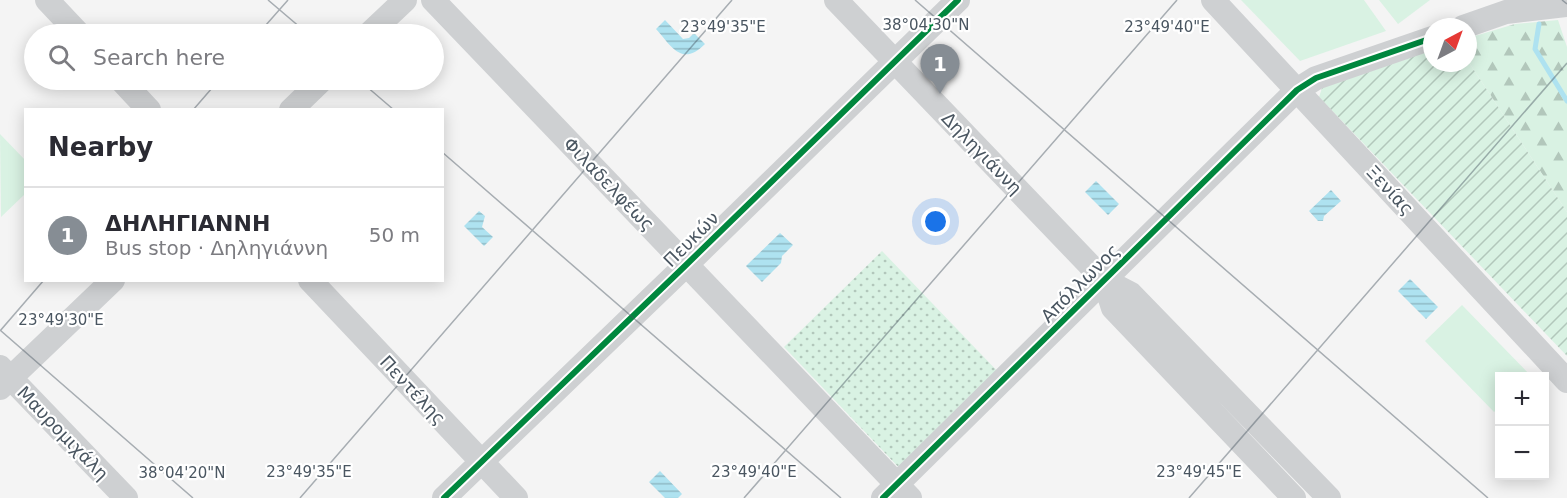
<!DOCTYPE html>
<html lang="en">
<head>
<meta charset="utf-8">
<style>
  body { margin:0; font-family:"DejaVu Sans",sans-serif; background:#f7f7f7; color:#2b2b33 }
  .controls { position:absolute; right:18px; bottom:18px; display:grid; overflow:hidden; border-radius:0px; box-shadow:0 3px 15px #0003 }
  .controls button { width:54px; height:54px; display:grid; place-items:center; padding:0; border:0; border-bottom:2px solid #e1e1e2; background:#fff; color:#2b2b33; font:30px sans-serif }
  .compass { position:absolute; left:1423px; top:18px; width:54px; height:54px; border-radius:50%; background:#fff; box-shadow:0 3px 15px #0003; rotate:41deg }
  .you { position:absolute; left:936px; top:222px; width:21px; height:21px; margin:-15px; border:4px solid #fff; border-radius:50%; background:#1a73e8; box-shadow:0 0 0 9px #1a73e833 }
  .badge { display:grid; place-items:center; width:39px; height:39px; border-radius:50%; background:#868d94; color:#fff; font-size:20px; font-weight:700 }
  .pin { position:absolute; translate:-50% -50px; filter:drop-shadow(0 2px 3px #0008) }
  .pin::after { content:''; position:absolute; top:32px; width:21px; height:18px; background:inherit; clip-path:polygon(0 0,100% 0,50% 100%) }
  .list { margin:0; padding:0; list-style:none }
  h2 { display:flex; justify-content:space-between; align-items:center; height:78px; margin:0; padding:0 24px; font-size:26px }
  h2 small { font-size:20px; font-weight:400; color:#7c7c81 }
  .list li { display:grid; grid-template-columns:39px 1fr auto; gap:18px; align-items:center; box-sizing:border-box; height:96px; padding:0 24px; border-top:2px solid #e1e1e2 }
  .list b { display:block; font-size:22px; white-space:nowrap }
  .list p { margin:0; font-size:20px; white-space:nowrap; color:#7c7c81 }
  .list em { font-size:20px; font-style:normal; color:#7c7c81 }
  .icon { flex:none; width:33px; height:33px; fill:none; stroke:currentColor; stroke-width:2; stroke-linecap:round; stroke-linejoin:round }
  .map { position:relative; flex:none; width:1567px; height:498px; overflow:hidden }
  .search { position:absolute; background:#fff; box-shadow:0 3px 15px #0003; left:24px; top:24px; width:420px; height:66px; display:flex; align-items:center; gap:15px; box-sizing:border-box; padding:0 21px; border-radius:33px; color:#7c7c81; font-size:22px }
  .panel { position:absolute; background:#fff; box-shadow:0 3px 15px #0003; left:24px; top:108px; width:420px; height:174px; border-radius:0px }
  .map>svg:first-child { display:block }
  .grass { fill:url(#grass-dots) }
  .forest { fill:url(#forest-firs) }
  .park { fill:#d9f2e3 }
  .garden { fill:url(#garden-furrows) }
  .water { fill:url(#water-rules) }
  .lines { fill:none; stroke-linecap:round; stroke-linejoin:round }
  .stream { stroke:#aee2f0; stroke-width:5 }
  .minor { stroke:#ced0d2; stroke-width:24 }
  .cycleway-casing { stroke:#fff; stroke-width:10 }
  .cycleway { stroke:#00873e; stroke-width:6 }
  .ticks { fill:none; stroke:#4a5661; stroke-width:1.5; stroke-opacity:0.45 }
  .labels { text-anchor:middle; dominant-baseline:central; stroke-width:4.5; stroke-linejoin:round; paint-order:stroke }
  .street-label { font-size:18px; fill:#4a5661; stroke:#fff }
  .ticks-label { font-size:15px; text-anchor:middle; fill:#4a5661; stroke:#fff; stroke-width:4.5; stroke-linejoin:round; paint-order:stroke }
</style>
</head>
<body>
<div class="map">
<svg width="1567" height="498" viewBox="0 0 1567 498">
  <defs>
    <pattern id="grass-dots" width="8" height="8" patternUnits="userSpaceOnUse" patternTransform="scale(1.5)"><rect width="8" height="8" fill="#d9f2e3"/><path d="M2 2h.1M6 6h.1" fill="none" stroke="#b2c7bb" stroke-width="1.8" stroke-linecap="round"/></pattern>
    <pattern id="forest-firs" width="22" height="20" patternUnits="userSpaceOnUse" patternTransform="scale(1.5)"><rect width="22" height="20" fill="#d9f2e3"/><path d="M5 1l3.5 6h-7zM16 11l3.5 6h-7z" fill="#b2c7bb"/></pattern>
    <pattern id="garden-furrows" width="10" height="10" patternUnits="userSpaceOnUse" patternTransform="scale(1.5)"><rect width="10" height="10" fill="#d9f2e3"/><path d="M-1 1l2-2M0 10L10 0M9 11l2-2" fill="none" stroke="#b2c7bb"/></pattern>
    <pattern id="water-rules" width="6" height="5" patternUnits="userSpaceOnUse" patternTransform="scale(1.5)"><rect width="6" height="5" fill="#aee2f0"/><path d="M0 2.5h6" fill="none" stroke="#90bac6"/></pattern>
  </defs>
  <rect width="100%" height="100%" fill="#f4f4f4"/>
  <!-- grass -->
  <path class="grass" d="M 882,251 L 1003,377 L 906,475 L 784,347 Z"/>
  <!-- forest -->
  <path class="forest" d="M 1558,20 L 1567,47 L 1567,212 L 1468,61 L 1468,38 L 1515,24 Z"/>
  <!-- park -->
  <path class="park" d="M 1241,0 L 1364,0 L 1386,31 L 1300,61 Z
    M 1379,0 L 1430,0 L 1398,24 Z
    M 0,134 L 26,161 L 25,194 L 1,217 Z
    M 1462,305 L 1531,376 L 1500,376 L 1499,407 L 1494,412 L 1425,341 Z"/>
  <!-- garden -->
  <path class="garden" d="M 1432,50 L 1432,63 L 1468,63 L 1468,61 L 1567,212 L 1567,356 L 1319,97 L 1322,88 Z"/>
  <!-- water -->
  <path class="water" d="M 665,20 L 683,39 L 689,38 L 694,33 L 705,44 C 682,67 672,47 656,29 Z
    M 1096,181 L 1119,204 L 1108,215 L 1085,192 Z
    M 1331,190 L 1341,201 L 1324,216 L 1323,221 L 1318,221 L 1309,211 Z
    M 479,211 L 485,216 L 482,227 L 493,237 L 484,246 L 464,226 Z
    M 780,233 L 793,245 L 782,256 L 781,263 L 762,282 L 746,266 Z
    M 1410,279 L 1438,307 L 1426,319 L 1398,291 Z
    M 660,471 L 682,494 L 678,498 L 665,498 L 649,482 Z"/>
  <g class="lines">
    <!-- stream -->
    <path class="stream" d="M 1539,24 L 1535,49 L 1567,101"/>
    <!-- minor -->
    <path class="minor" d="M 47,0 L 79,34
      M 433,0 L 910,498
      M 836,0 L 1104,280 L 1131,294 L 1329,498
      M 1213,0 L 1567,381
      M 1463,27 L 1506,12 L 1567,5
      M 369,34 L 405,0
      M 121,80 L 149,110
      M 291,110 L 322,80
      M 310,280 L 516,498
      M 1104,280 L 1113,308 L 1294,498
      M 0,367 L 126,498
      M 0,388 L 113,280
      M 444,498 L 686,265 L 958,0
      M 883,498 L 1297,90 L 1316,78 L 1432,38"/>
    <!-- cycleway casing -->
    <g class="cycleway-casing">
      <path id="cycleway" d="M 444,498 L 686,265 L 958,0
        M 883,498 L 1297,90 L 1316,78 L 1432,38"/>
    </g>
    <!-- cycleway -->
    <use href="#cycleway" class="cycleway"/>
  </g>
  <!-- ticks -->
  <path class="ticks" d="M 268,0 L 308,34M 915,0 L 1488,498M 1562,0 L 1567,4M 258,34 L 288,0M 359,80 L 394,110M 193,110 L 219,80M 442,152 L 841,498M 0,330 L 193,498M 0,331 L 44,280M 300,498 L 732,0M 744,498 L 1177,0M 1189,498 L 1567,63"/>
  <g class="labels">
    <!-- street labels -->
    <g class="street-label">
      <text transform="translate(982 153) rotate(46)">Δηληγιάννη</text>
      <text transform="translate(609 184) rotate(46)">Φιλαδελφέως</text>
      <text transform="translate(1390 190) rotate(47)">Ξενίας</text>
      <text transform="translate(691 239) rotate(-45)">Πευκών</text>
      <text transform="translate(1080 283) rotate(-45)">Απόλλωνος</text>
      <text transform="translate(413 390) rotate(47)">Πεντέλης</text>
      <text transform="translate(63 433) rotate(46)">Μαυρομιχάλη</text>
    </g>
  </g>
  <g class="ticks-label">
    <text x="926" y="30">38°04'30"N</text>
    <text x="723" y="32">23°49'35"E</text>
    <text x="1167" y="32">23°49'40"E</text>
    <text x="61" y="325">23°49'30"E</text>
    <text x="309" y="477">23°49'35"E</text>
    <text x="754" y="477">23°49'40"E</text>
    <text x="1199" y="477">23°49'45"E</text>
    <text x="182" y="478">38°04'20"N</text>
  </g>
</svg>
<div class="controls">
<button>+</button>
<button>−</button>
</div>
<svg class="compass" viewBox="-18 -18 36 36"><path d="M0-13l5 13h-10z" fill="#e53935"/><path d="M0 13l5-13h-10z" fill="#7c7c81"/></svg>
<div class="you"></div>
<div class="pin badge" style="left:940px;top:94px">1</div>
<div class="search"><svg class="icon" aria-label="search" viewBox="0 0 24 24"><circle cx="10" cy="10" r="6"/><path d="M15 15l6 6"/></svg>Search here</div>
<section class="panel">
<h2>Nearby<small></small></h2>
<ul class="list">
<li><span class="badge">1</span><div><b>ΔΗΛΗΓΙΑΝΝΗ</b><p>Bus stop · Δηληγιάννη</p></div><em>50 m</em></li>
</ul>
</section>
</div>
</body>
</html>
